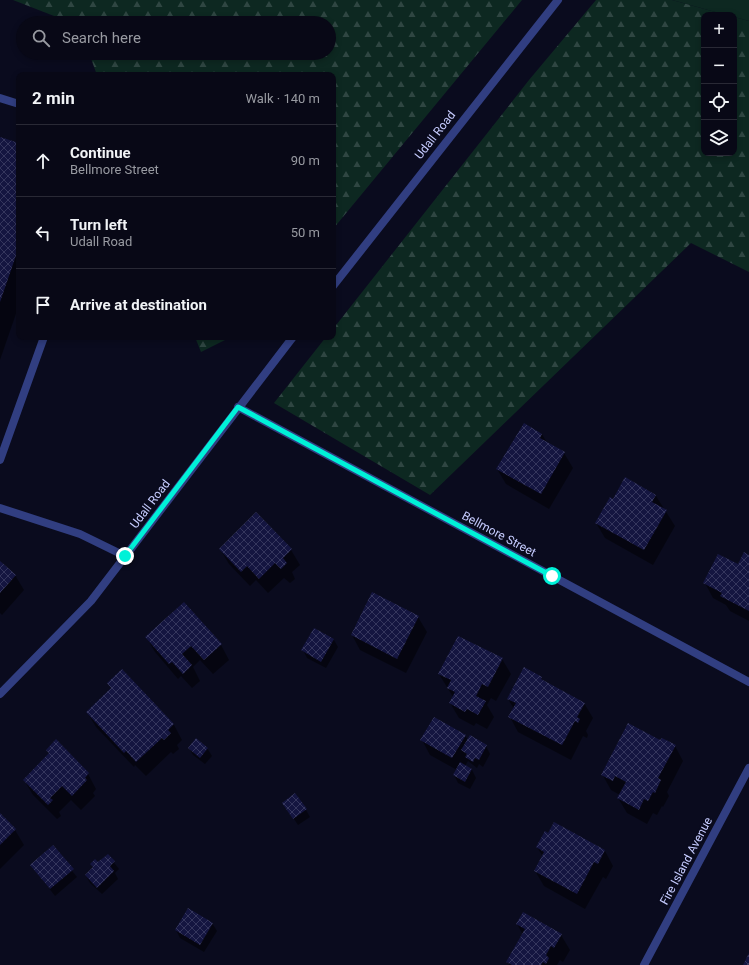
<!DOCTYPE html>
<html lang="en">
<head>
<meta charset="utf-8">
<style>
  body { margin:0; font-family:Roboto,sans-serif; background:#11111f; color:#f1f3f6 }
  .controls { position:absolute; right:12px; top:12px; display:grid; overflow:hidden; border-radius:8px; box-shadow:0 2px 6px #0003 }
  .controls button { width:36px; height:36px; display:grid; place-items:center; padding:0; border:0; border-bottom:1px solid #292935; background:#080816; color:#f1f3f6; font:20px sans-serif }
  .stop { position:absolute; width:12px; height:12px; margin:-9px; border:3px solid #00f1d8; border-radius:50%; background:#fff }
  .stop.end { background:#00f1d8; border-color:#fff; box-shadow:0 1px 4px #0008 }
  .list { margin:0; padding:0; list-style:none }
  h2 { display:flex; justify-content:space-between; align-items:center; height:52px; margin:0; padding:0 16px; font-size:17px }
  h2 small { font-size:13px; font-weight:400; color:#989aa1 }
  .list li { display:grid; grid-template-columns:26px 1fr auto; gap:12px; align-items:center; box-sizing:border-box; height:72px; padding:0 16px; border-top:1px solid #292935 }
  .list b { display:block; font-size:15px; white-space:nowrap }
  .list p { margin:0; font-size:13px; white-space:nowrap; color:#989aa1 }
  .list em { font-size:13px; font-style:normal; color:#989aa1 }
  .icon { flex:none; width:22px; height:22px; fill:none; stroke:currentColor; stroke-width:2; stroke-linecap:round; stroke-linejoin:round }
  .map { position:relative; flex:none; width:749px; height:965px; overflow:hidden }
  .search { position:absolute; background:#080816; box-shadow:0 2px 6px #0003; left:16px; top:16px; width:320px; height:44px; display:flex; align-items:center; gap:10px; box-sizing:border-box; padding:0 14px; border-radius:22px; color:#989aa1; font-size:15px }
  .panel { position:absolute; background:#080816; box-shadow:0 2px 6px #0003; left:16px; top:72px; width:320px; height:268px; border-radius:8px }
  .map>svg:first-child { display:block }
  .grass { fill:#0d2821 }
  .forest { fill:url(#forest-firs) }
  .shadow { fill:#0007 }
  .building { fill:url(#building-cross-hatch) }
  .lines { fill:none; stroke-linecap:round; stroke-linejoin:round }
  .service { stroke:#313e81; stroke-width:8 }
  .minor { stroke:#313e81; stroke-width:8 }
  .tertiary { stroke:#313e81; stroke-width:8 }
  .route { stroke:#00f1d8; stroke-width:5 }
  .labels { text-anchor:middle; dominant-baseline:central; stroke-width:3.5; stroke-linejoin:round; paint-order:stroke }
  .street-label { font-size:12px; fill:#c6ccff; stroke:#0a0b1e }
</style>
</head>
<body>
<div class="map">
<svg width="749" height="965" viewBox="0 0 749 965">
  <defs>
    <pattern id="forest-firs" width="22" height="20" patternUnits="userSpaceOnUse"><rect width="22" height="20" fill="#0d2821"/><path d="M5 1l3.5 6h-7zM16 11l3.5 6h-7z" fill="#2f4642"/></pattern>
    <pattern id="building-cross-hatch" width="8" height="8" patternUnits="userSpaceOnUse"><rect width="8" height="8" fill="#141540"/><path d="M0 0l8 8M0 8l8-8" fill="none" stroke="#35365d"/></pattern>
  </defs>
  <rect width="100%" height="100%" fill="#0a0b1e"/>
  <!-- grass -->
  <path class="grass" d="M 672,0 L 749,0 L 749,21 L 734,17 L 734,15 L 726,15 Z"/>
  <!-- forest -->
  <path class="forest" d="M 13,0 L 522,0 L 333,229 L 333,75 L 97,75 L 89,53 L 329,53 L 329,23 L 72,23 Z
    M 596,0 L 672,0 L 726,15 L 704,15 L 704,153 L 734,153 L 734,17 L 749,21 L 749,272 L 691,243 L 430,495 L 274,403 L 326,337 L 333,337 L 333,329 L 529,80 Z
    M 195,337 L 231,337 L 201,352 Z"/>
  <!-- shadow -->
  <path class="shadow" d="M 0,138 L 19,144 L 19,305 L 0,360 Z
    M 542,434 L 547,443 L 564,453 L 573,468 L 549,509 L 506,484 L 497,469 Z
    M 656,496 L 675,526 L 653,565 L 605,538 L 596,523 L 613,500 Z
    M 220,549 L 291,550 L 300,565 L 292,572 L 295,579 L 290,583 L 284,578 L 268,593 L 256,580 L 250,586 L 229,564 Z
    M 749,556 L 749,621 L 730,611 L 726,605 L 713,598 L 705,583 L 738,565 Z
    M 0,562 L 15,575 L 24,590 L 2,615 L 0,613 Z
    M 418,617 L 427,632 L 406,673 L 360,650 L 352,635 Z
    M 146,637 L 221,645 L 229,660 L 213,674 L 200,660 L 193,667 L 200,681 L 192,688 L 181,676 L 178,679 L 155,652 Z
    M 334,640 L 338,647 L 326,668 L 307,658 L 303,650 Z
    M 502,659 L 511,674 L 496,701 L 491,698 L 487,705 L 494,717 L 487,729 L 476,723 L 474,726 L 459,718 L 450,703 L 453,697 L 439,674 Z
    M 122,670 L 174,725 L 182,740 L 177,745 L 179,749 L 173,754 L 171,752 L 146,776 L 135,765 L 134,767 L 96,727 L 87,712 L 111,689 L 108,683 Z
    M 541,678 L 543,681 L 584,703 L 593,718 L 586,731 L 588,735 L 587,738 L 583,736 L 571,760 L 518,732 L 510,717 L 514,709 L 508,699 Z
    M 465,736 L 468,740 L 486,746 L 490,754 L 483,767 L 479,764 L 477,768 L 468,761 L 465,766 L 472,770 L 476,778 L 470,789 L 458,783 L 454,775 L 457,770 L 430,755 L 422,740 Z
    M 675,746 L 683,761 L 667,792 L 669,796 L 663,807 L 662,806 L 657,815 L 653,813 L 647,824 L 627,813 L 618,798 L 620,795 L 611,790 L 602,774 Z
    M 189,748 L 207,748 L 212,756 L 205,764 L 193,755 Z
    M 50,754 L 88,774 L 96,789 L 93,793 L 95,796 L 81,810 L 71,800 L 59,812 L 61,816 L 57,819 L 33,795 L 24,780 Z
    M 288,810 L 306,810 L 310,817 L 298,825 Z
    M 0,814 L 15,830 L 24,845 L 0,869 Z
    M 554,824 L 605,851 L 613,866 L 606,879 L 603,877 L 585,909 L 544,886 L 535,871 L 543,857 L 537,847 L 549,834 Z
    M 53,847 L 77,877 L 55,896 L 31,865 Z
    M 108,855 L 119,869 L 115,873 L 118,879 L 102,894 L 90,883 L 86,876 L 93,868 L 91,864 L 98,863 Z
    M 212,923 L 217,931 L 204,952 L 180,938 L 176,930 Z
    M 517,924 L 561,935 L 570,950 L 563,962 L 560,960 L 557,965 L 509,965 L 508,962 L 523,935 Z"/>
  <!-- building -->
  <path class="building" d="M 0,137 L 19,143 L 19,247 L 0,302 Z
    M 524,423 L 542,434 L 540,438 L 565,452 L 541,494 L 496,469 Z
    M 625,477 L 656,495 L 652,502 L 667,510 L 644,550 L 595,523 L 610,497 L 613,499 Z
    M 256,512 L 292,549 L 283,558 L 287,563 L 281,569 L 275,563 L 259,579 L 247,566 L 241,572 L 219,549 Z
    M 744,552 L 749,555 L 749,611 L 720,596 L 722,593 L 703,583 L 718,554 L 738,564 Z
    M 0,561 L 16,575 L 0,593 Z
    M 372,592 L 419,616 L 397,659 L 351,635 Z
    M 184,602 L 222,644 L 204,660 L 191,646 L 182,654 L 192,665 L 183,674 L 172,662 L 169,664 L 145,637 Z
    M 314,628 L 334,639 L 321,662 L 301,650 Z
    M 458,636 L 503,658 L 488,687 L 482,684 L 476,696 L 486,701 L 478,715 L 467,709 L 465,712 L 449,703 L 455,692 L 447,688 L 451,680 L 438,674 Z
    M 524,667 L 542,677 L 541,679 L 585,703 L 577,717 L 580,719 L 578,723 L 575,721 L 562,745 L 508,717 L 516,703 L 507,699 Z
    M 122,669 L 174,724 L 168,730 L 171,733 L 164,740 L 162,738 L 136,762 L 126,751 L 124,753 L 86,712 L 111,688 L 107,683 Z
    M 434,717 L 466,735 L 452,758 L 420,740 Z
    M 628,723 L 660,740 L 662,738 L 676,745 L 658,778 L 661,780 L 655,793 L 653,792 L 648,801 L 644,799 L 639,810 L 617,798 L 626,782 L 615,776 L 613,781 L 601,775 Z
    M 470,735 L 487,745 L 479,760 L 475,758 L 473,762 L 465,757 L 467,754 L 461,750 Z
    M 196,738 L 208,748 L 200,758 L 188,748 Z
    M 56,739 L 89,773 L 85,778 L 87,780 L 72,796 L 62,786 L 50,798 L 53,800 L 48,805 L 23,780 L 49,753 L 46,750 Z
    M 460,762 L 472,769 L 465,782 L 453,775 Z
    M 295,793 L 307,809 L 293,819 L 282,803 Z
    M 0,813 L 16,829 L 0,845 Z
    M 554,822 L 605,850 L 598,864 L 594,862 L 577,894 L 534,871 L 544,852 L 536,847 L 545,831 L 548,833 Z
    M 53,845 L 74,869 L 50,889 L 30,865 Z
    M 108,854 L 115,861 L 110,866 L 114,871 L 97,888 L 85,875 L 93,867 L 90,864 L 95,859 L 98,862 Z
    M 188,908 L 213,923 L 200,945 L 175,930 Z
    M 523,912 L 562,934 L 554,948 L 551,946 L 546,955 L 549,958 L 546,964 L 543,962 L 541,965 L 512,965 L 506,962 L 525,929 L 516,924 Z
    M 749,953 L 749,965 L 743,965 Z"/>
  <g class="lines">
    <!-- service -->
    <path class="service" d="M 0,98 L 19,104
      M 0,460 L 44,337
      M 0,508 L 80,534 L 125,556"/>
    <!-- minor -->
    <path class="minor" d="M 238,407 L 749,682
      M 644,965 L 749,768"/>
    <!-- tertiary -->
    <path class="tertiary" d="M 333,286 L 558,0
      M 0,694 L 91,601 L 293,337"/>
  </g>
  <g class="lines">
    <!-- route -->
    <path class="route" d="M 125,556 L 238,407 L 552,576"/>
  </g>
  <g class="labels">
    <!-- street labels -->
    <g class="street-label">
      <text transform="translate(435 135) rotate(-52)">Udall Road</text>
      <text transform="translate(150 504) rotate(-53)">Udall Road</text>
      <text transform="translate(499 534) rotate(28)">Bellmore Street</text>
      <text transform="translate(686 861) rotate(-62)">Fire Island Avenue</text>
    </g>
  </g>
</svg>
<div class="controls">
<button>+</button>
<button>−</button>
<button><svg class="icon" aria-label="locate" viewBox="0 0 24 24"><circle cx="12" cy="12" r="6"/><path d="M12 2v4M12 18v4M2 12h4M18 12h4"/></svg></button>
<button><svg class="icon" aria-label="layers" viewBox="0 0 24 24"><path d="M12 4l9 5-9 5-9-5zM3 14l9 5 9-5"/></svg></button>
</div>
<div class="stop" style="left:552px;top:576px"></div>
<div class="stop end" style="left:125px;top:556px"></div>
<div class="search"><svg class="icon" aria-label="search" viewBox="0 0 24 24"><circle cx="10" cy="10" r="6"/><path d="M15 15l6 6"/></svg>Search here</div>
<section class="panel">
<h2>2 min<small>Walk · 140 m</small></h2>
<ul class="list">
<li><svg class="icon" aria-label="ahead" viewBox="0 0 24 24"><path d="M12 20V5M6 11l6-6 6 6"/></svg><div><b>Continue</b><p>Bellmore Street</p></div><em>90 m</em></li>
<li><svg class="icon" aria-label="left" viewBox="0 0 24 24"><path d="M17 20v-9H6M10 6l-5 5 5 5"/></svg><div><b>Turn left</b><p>Udall Road</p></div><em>50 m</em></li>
<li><svg class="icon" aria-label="arrive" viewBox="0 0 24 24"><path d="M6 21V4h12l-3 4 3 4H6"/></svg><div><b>Arrive at destination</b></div></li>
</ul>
</section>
</div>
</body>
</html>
